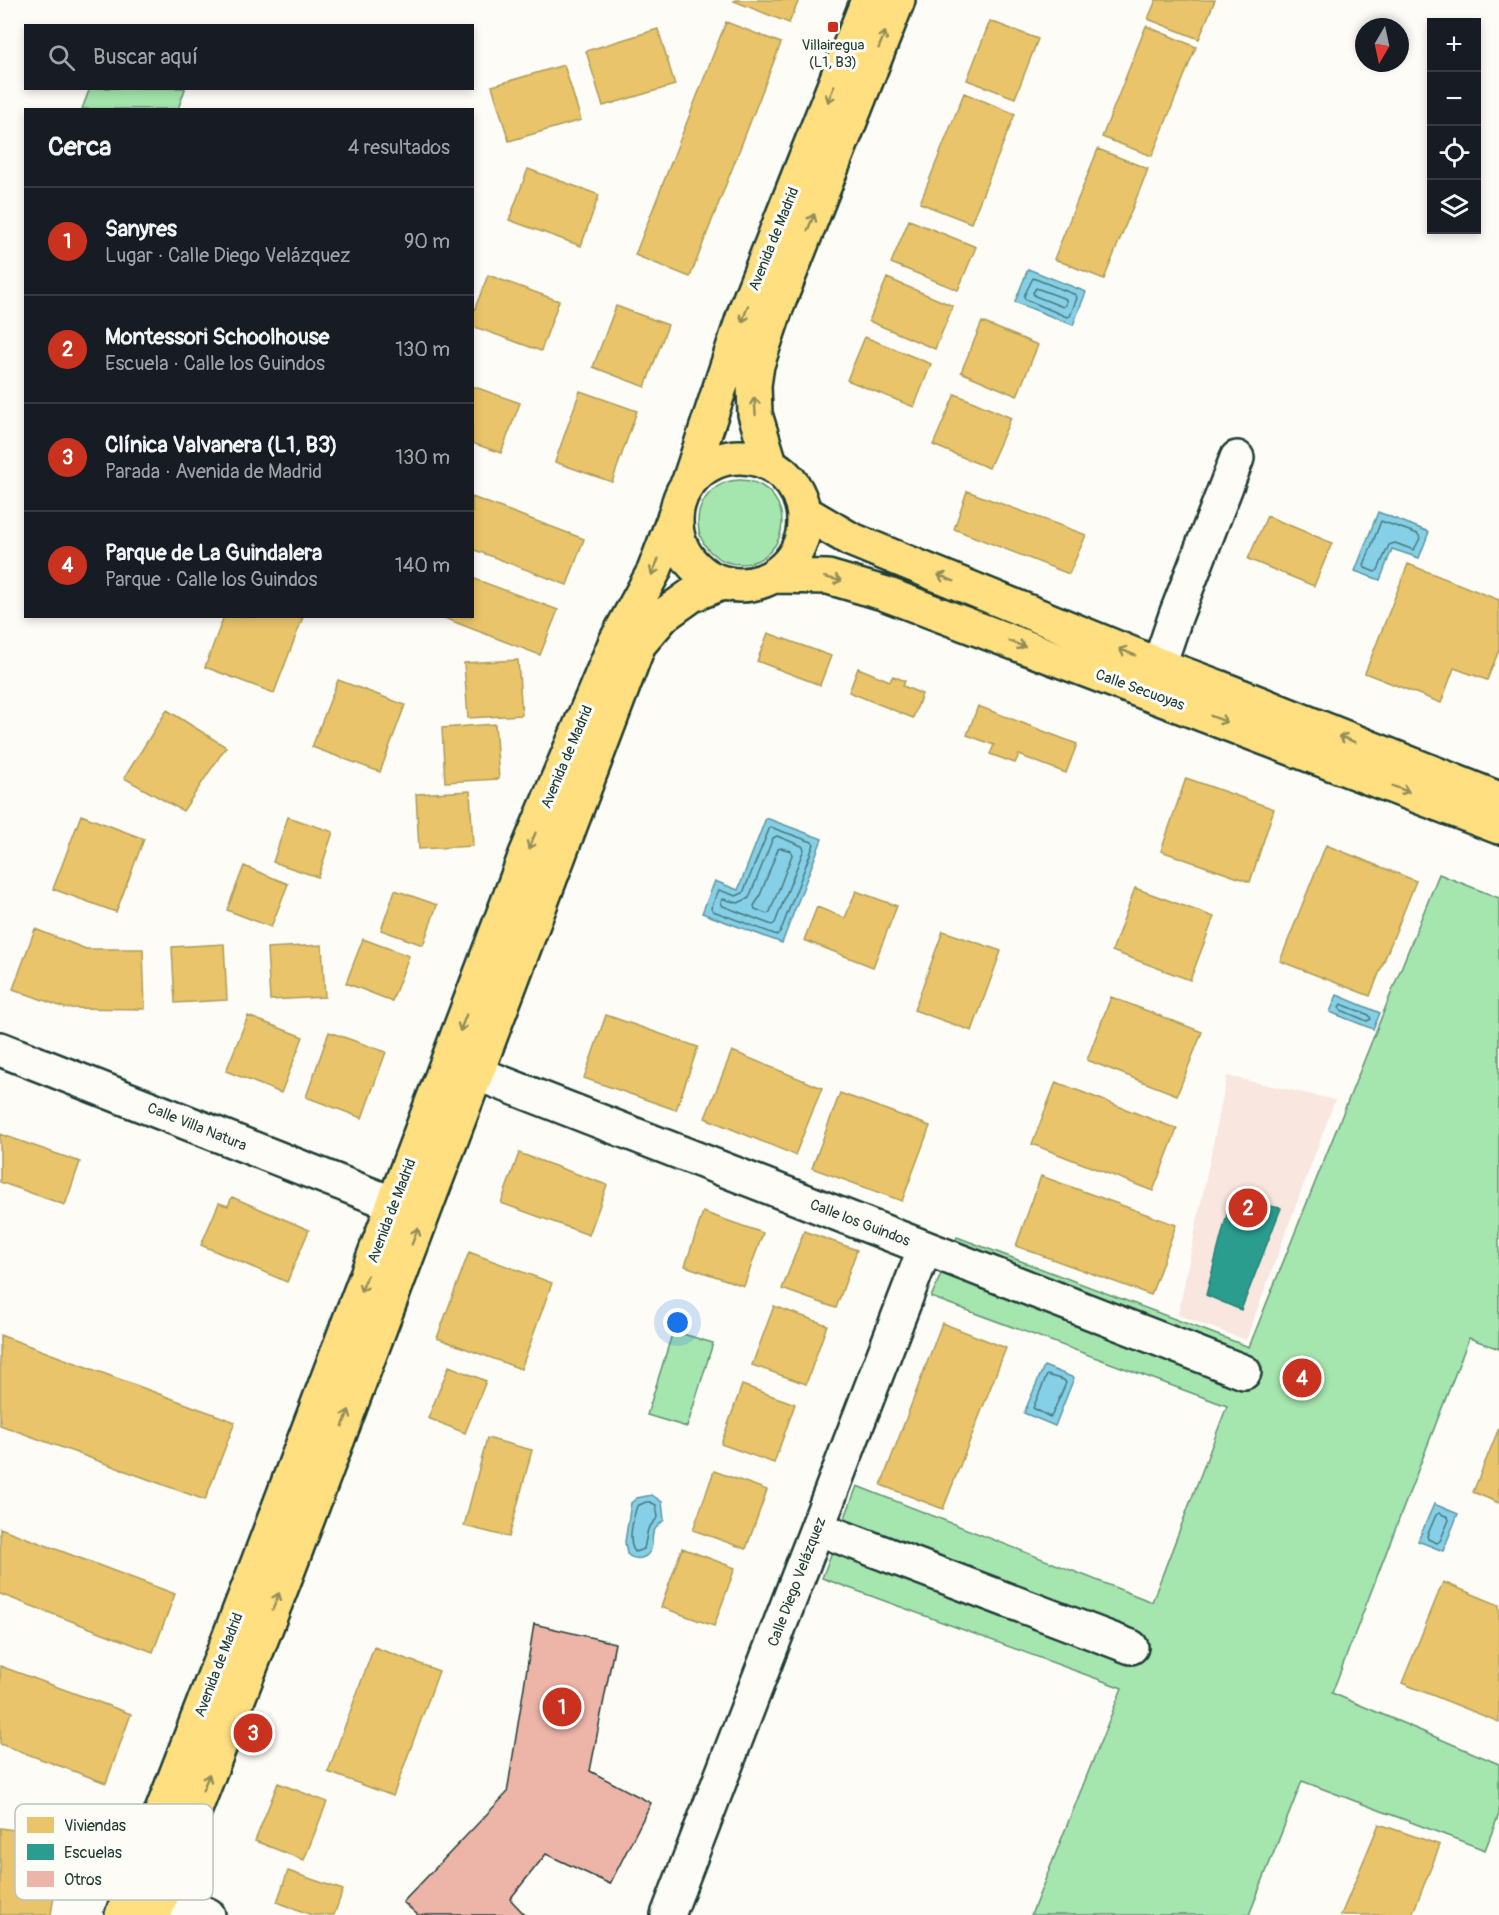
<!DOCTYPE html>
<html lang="es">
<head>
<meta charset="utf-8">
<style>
  body { margin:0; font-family:Pangolin,sans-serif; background:#20242c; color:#f1f3f6 }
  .controls { position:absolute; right:18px; top:18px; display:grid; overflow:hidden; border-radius:0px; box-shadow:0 3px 9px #0003 }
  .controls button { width:54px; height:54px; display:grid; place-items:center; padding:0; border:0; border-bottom:2px solid #363941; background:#171b24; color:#f1f3f6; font:30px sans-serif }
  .compass { position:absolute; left:1355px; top:18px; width:54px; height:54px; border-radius:50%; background:#171b24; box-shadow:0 3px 9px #0003; rotate:189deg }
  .you { position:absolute; left:678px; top:1323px; width:21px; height:21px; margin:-15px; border:4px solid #fff; border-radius:50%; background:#1a73e8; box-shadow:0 0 0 9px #1a73e833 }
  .badge { display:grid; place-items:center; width:39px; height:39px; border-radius:50%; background:#c8321e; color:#fff; font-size:20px; font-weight:700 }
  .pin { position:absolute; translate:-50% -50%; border:3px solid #fff; box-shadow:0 2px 6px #0006 }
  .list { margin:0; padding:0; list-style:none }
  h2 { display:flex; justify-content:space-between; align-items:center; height:78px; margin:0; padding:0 24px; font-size:26px }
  h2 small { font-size:20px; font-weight:400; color:#9ea1a6 }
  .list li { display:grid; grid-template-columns:39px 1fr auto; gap:18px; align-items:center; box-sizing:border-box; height:108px; padding:0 24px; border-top:2px solid #363941 }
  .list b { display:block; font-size:22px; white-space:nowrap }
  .list p { margin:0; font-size:20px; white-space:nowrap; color:#9ea1a6 }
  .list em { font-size:20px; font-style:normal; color:#9ea1a6 }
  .icon { flex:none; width:33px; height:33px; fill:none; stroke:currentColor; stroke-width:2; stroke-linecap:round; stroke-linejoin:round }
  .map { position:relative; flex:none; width:1499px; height:1915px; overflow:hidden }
  .search { position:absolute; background:#171b24; box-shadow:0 3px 9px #0003; left:24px; top:24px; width:450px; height:66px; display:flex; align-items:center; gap:15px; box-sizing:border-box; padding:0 21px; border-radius:0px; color:#9ea1a6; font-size:22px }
  .panel { position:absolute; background:#171b24; box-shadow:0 3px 9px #0003; left:24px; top:108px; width:450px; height:510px; border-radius:0px }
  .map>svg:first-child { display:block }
  .built { fill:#f8e6df }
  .green { fill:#a5e5ae; stroke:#629171; stroke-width:1.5 }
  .water { fill:#86d0e7; stroke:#5d959f; stroke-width:1.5 }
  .homes { fill:#e9c46a; stroke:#ac9c5a; stroke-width:1.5 }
  .schools { fill:#2a9d8f; stroke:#278074; stroke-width:1.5 }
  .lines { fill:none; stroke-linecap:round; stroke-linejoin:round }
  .shore { stroke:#48787c; stroke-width:1.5 }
  .building { fill:#edb4a8; stroke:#1f3d34; stroke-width:1.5 }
  .minor-casing { stroke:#1f3d34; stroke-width:38 }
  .major-casing { stroke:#1f3d34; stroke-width:38 }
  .minor { stroke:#fdfcf7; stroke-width:33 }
  .major { stroke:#ffdf80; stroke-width:33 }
  .oneway { stroke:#8f8e5a }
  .poi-dot { fill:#c8321e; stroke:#fdfcf7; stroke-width:2 }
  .labels { text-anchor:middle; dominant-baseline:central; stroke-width:6; stroke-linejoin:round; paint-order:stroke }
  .poi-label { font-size:15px; fill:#1f3d34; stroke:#fdfcf7 }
  .street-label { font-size:15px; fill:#1f3d34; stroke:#fdfcf7 }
  .key { fill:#fdfcf7; stroke:#bac3bc; stroke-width:1.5 }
  .key-label { font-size:16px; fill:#1f3d34 }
</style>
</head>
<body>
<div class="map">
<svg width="1499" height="1915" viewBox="0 0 1499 1915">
  <rect width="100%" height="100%" fill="#fdfcf7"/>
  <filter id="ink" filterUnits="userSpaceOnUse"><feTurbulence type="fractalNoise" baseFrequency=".0167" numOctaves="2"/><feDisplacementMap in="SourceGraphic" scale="12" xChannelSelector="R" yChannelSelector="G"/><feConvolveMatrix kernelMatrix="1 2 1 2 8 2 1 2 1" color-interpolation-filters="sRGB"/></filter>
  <g filter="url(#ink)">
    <!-- built -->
    <path class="built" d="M 1227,1076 L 1335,1100 L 1246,1340 L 1178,1315 Z"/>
    <!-- green -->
    <path class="green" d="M 90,88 L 185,88 L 185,89 L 178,109 L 82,109 Z
      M698 522a42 42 0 1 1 84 0a42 42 0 1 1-84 0Z
      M 1439,874 L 1499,898 L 1499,1349 L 1469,1338 L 1332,1693 L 1499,1764 L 1499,1814 L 1485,1850 L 1302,1781 L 1249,1915 L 1031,1915 L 1122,1688 L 822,1578 L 857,1486 L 1152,1602 L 1227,1406 L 931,1297 L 957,1237 L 1249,1347 Z
      M 673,1331 L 713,1343 L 687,1427 L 647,1415 Z"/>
    <!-- water -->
    <path class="water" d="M 1028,269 L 1086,292 L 1073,325 L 1015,302 Z
      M 1378,512 L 1429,532 L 1419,558 L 1392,549 L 1380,580 L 1355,571 Z
      M 766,818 L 822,839 L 782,943 L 702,913 L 715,881 L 738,890 Z
      M 1337,995 L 1380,1013 L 1373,1029 L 1330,1012 Z
      M 1044,1366 L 1074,1378 L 1055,1426 L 1024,1413 Z
      M 652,1495 L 662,1502 L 664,1520 C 661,1523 656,1527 654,1531 C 651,1535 653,1540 652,1545 C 650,1559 636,1562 627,1554 L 625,1542 L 631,1503 L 637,1498 Z
      M 1434,1504 L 1458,1514 L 1443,1551 L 1418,1541 Z"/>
    <!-- homes -->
    <path class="homes" d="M 735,0 L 799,0 L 789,23 L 734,1 Z
      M 1156,0 L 1215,0 L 1199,39 L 1148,19 Z
      M 990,21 L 1038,39 L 1015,98 L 967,80 Z
      M 726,22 L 781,43 L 690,277 L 635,255 Z
      M 1146,26 L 1196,47 L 1152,156 L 1102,137 Z
      M 658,29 L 675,85 L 603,106 L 586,51 Z
      M 564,65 L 581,120 L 509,141 L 492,86 Z
      M 964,93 L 1015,114 L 971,223 L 920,203 Z
      M 1098,149 L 1148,169 L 1104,279 L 1054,259 Z
      M 528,169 L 599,195 L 581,246 L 509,220 Z
      M 909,220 L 976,247 L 958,290 L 891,263 Z
      M 488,275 L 559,301 L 541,351 L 472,326 L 472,316 Z
      M 887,278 L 953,306 L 935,349 L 869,321 Z
      M 616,306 L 668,325 L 645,387 L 593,367 Z
      M 982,322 L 1038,345 L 1017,396 L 961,372 Z
      M 865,337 L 931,364 L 914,407 L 847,380 Z
      M 472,386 L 520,403 L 501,453 L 472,443 Z
      M 580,391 L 637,411 L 612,482 L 555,462 Z
      M 955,394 L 1011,418 L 989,468 L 933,445 Z
      M 967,491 L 1086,535 L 1069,574 L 954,529 Z
      M 472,497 L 584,539 L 567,585 L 472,549 Z
      M 1267,516 L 1332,543 L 1314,586 L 1248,559 Z
      M 1408,564 L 1499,600 L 1499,650 L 1487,680 L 1454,668 L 1441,703 L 1365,673 Z
      M 472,578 L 558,610 L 540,655 L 439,616 L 472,616 Z
      M 224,616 L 303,617 L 274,693 L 205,667 Z
      M 768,633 L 831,656 L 820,685 L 757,661 Z
      M 518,660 L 522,715 L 468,718 L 464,663 Z
      M 858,668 L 890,681 L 893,676 L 905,681 L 903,686 L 922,694 L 913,718 L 849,692 Z
      M 338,680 L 405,705 L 380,772 L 312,747 Z
      M 978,706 L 1077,744 L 1066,773 L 1019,755 L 1015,763 L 990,754 L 994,745 L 967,735 Z
      M 167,710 L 226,747 L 183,811 L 124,778 Z
      M 495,724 L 499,779 L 445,782 L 442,728 Z
      M 1186,778 L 1274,809 L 1250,882 L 1161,851 Z
      M 470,791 L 473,846 L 419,849 L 416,794 Z
      M 81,815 L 144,839 L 116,912 L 53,889 Z
      M 288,817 L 333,832 L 318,877 L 273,862 Z
      M 1326,845 L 1416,881 L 1370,996 L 1280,961 Z
      M 244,866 L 288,884 L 271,927 L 227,910 Z
      M 1135,888 L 1214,917 L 1190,980 L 1112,951 Z
      M 395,890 L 437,905 L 423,945 L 381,930 Z
      M 856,891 L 897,906 L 873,967 L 804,940 L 817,907 L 845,918 Z
      M 35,929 L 86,949 L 143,949 L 145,1009 L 65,1008 L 13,989 Z
      M 943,931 L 1001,951 L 972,1031 L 914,1010 Z
      M 363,939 L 409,956 L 392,1001 L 346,983 Z
      M 224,944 L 227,1000 L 175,1003 L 172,947 Z
      M 322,945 L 325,997 L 270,1000 L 267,948 Z
      M 1111,997 L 1202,1032 L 1177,1095 L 1087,1060 Z
      M 606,1015 L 698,1047 L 676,1110 L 584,1078 Z
      M 248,1016 L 303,1037 L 281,1093 L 226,1071 Z
      M 329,1032 L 386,1052 L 362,1118 L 306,1097 Z
      M 732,1051 L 822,1088 L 795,1155 L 705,1118 Z
      M 1056,1082 L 1177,1129 L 1153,1191 L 1032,1144 Z
      M 840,1093 L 930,1126 L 902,1201 L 812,1168 Z
      M 0,1134 L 80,1162 L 65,1205 L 0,1182 Z
      M 519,1153 L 607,1185 L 589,1235 L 501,1203 Z
      M 1041,1176 L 1176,1225 L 1151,1295 L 1016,1246 Z
      M 232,1197 L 309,1230 L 287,1282 L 201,1245 L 219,1203 L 228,1206 Z
      M 703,1212 L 763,1233 L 744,1286 L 685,1266 Z
      M 804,1231 L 857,1250 L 836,1308 L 782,1289 Z
      M 469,1252 L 552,1283 L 521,1369 L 437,1338 Z
      M 774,1306 L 827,1325 L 806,1384 L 752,1365 Z
      M 942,1323 L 1006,1348 L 943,1509 L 881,1485 Z
      M 0,1335 L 235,1422 L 205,1500 L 0,1425 Z
      M 449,1366 L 486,1381 L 465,1433 L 428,1418 Z
      M 742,1385 L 795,1404 L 774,1463 L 721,1444 Z
      M 1499,1428 L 1499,1503 L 1473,1492 Z
      M 487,1438 L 532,1450 L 509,1537 L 464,1526 Z
      M 714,1471 L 767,1490 L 746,1549 L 693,1530 Z
      M 0,1528 L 175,1594 L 153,1652 L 0,1594 Z
      M 682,1548 L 735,1568 L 714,1626 L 661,1607 Z
      M 1443,1582 L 1499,1605 L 1499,1722 L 1402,1683 Z
      M 374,1647 L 439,1671 L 393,1796 L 328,1772 Z
      M 0,1666 L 131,1714 L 106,1783 L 0,1744 Z
      M 278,1783 L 327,1802 L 304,1860 L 255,1841 Z
      M 1379,1824 L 1440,1845 L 1412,1915 L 1341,1915 Z
      M 0,1828 L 63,1837 L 51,1915 L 0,1915 Z
      M 288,1871 L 343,1890 L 334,1915 L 312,1915 L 277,1902 Z"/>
    <!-- schools -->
    <path class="schools" d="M 1231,1199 L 1281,1208 L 1241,1310 L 1206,1295 Z"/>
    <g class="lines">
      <!-- shore -->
      <path class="shore" d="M 1033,278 L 1076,295 L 1077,298 L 1070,316 L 1067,317 L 1025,299 L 1024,296 Z
        M 1036,288 L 1066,299 L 1066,305 L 1063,307 L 1035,296 L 1033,293 Z
        M 1381,521 L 1418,534 L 1420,538 L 1414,550 L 1395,543 L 1389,545 L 1378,570 L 1375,572 L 1365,568 L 1364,565 Z
        M 770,827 L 812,842 L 814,844 L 780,933 L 777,935 L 713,911 L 711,908 L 719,890 L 736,896 L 743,893 Z
        M 777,836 L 802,846 L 804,849 L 775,923 L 772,925 L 723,906 L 721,903 L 723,899 L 738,903 L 749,898 L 773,838 Z
        M 781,848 L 791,851 L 792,855 L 770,912 L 767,914 L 755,909 L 754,906 L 759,898 L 778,849 Z
        M 1341,1004 L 1369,1015 L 1371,1019 L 1367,1021 L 1341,1010 L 1339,1007 Z
        M 1047,1375 L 1064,1380 L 1066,1383 L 1052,1415 L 1050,1417 L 1033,1408 Z
        M 646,1502 L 650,1502 L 656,1505 L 658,1517 L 648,1529 L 644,1549 L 635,1552 C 627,1542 633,1518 637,1506 Z
        M 1439,1513 L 1448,1517 L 1449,1520 L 1440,1541 L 1437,1543 L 1428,1539 L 1427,1536 L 1436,1515 Z"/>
    </g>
    <!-- building -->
    <path class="building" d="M 534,1624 L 615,1643 L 590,1771 L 651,1803 L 610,1884 L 546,1854 L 510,1899 L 525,1915 L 418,1915 L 403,1902 L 507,1793 Z"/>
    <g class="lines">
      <!-- minor casing -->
      <g class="minor-casing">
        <path id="minor" d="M 1159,665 L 1176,615 L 1237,458
          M 0,1049 L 394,1204
          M 476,1073 L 1244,1372
          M 817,1528 L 1131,1647
          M 161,1897 L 208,1915
          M 668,1915 L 925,1248"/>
      </g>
      <!-- major casing -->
      <g class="major-casing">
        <path id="major" d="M676 521a64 64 0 1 1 128 0a64 64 0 1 1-128 0Z
          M 770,463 L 755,414 L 754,385 L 757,365 L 775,311 L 898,0
          M 689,481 L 747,306 L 868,0
          M 804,512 L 850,539 L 1159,665 L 1218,687 L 1499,799
          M 775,576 L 828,577 L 883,593 L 1499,827
          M 122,1915 L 259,1560 L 525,857 L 616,641 L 654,571 L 676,513
          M 154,1915 L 287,1573 L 639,644 L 664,615 L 692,595 L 722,583"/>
      </g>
      <!-- minor -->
      <use href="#minor" class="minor"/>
      <!-- major -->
      <use href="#major" class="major"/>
    </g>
    <!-- one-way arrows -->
    <defs><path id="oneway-shaft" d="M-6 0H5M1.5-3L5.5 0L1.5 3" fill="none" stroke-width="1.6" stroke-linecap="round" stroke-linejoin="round" transform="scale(1.5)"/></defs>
    <g class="oneway">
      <use href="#oneway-shaft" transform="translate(882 40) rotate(-68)"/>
      <use href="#oneway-shaft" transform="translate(831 94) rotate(111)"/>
      <use href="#oneway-shaft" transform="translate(811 222) rotate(-68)"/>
      <use href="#oneway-shaft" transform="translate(745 314) rotate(109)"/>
      <use href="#oneway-shaft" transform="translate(755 406) rotate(-94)"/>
      <use href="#oneway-shaft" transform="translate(655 567) rotate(113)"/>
      <use href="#oneway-shaft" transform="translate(946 578) rotate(-158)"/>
      <use href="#oneway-shaft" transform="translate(833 579) rotate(12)"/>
      <use href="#oneway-shaft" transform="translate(1017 644) rotate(21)"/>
      <use href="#oneway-shaft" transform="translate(1127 652) rotate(-158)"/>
      <use href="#oneway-shaft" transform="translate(1219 719) rotate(21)"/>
      <use href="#oneway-shaft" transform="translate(1347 739) rotate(-158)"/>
      <use href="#oneway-shaft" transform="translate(1401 789) rotate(21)"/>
      <use href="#oneway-shaft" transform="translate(532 841) rotate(113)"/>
      <use href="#oneway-shaft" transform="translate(463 1023) rotate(111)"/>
      <use href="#oneway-shaft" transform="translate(415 1236) rotate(-69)"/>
      <use href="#oneway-shaft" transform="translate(364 1284) rotate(111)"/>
      <use href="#oneway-shaft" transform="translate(346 1418) rotate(-69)"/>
      <use href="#oneway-shaft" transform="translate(276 1601) rotate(-69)"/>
      <use href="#oneway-shaft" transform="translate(206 1782) rotate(-68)"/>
    </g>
  </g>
  <!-- markers -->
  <rect class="poi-dot" x="827" y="21" width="12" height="12" rx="3"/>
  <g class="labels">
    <!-- poi labels -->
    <g class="poi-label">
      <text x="833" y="45">Villairegua<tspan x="833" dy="17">(L1, B3)</tspan></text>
    </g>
    <!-- street labels -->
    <g class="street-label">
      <text transform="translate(774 239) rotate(-68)">Avenida de Madrid</text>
      <text transform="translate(1140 690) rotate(20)">Calle Secuoyas</text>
      <text transform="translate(567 757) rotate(-67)">Avenida de Madrid</text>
      <text transform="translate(197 1127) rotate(22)">Calle Villa Natura</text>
      <text transform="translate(392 1211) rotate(-69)">Avenida de Madrid</text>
      <text transform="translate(860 1223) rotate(21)">Calle los Guindos</text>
      <text transform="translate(797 1582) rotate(-69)">Calle Diego Velázquez</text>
      <text transform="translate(219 1665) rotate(-69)">Avenida de Madrid</text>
    </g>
  </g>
  <!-- legend -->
  <rect x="15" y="1804" width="198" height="96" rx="9" class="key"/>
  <rect x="27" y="1817" width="27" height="16" fill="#e9c46a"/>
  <rect x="27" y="1844" width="27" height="16" fill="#2a9d8f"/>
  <rect x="27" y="1871" width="27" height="16" fill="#edb4a8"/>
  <g class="key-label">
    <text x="64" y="1831">Viviendas</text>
    <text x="64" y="1858">Escuelas</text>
    <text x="64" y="1885">Otros</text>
  </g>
</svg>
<div class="controls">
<button>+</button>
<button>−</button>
<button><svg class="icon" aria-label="locate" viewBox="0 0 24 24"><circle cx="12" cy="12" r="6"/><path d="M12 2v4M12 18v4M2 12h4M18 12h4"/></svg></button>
<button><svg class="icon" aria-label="layers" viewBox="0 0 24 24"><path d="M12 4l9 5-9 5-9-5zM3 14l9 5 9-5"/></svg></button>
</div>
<svg class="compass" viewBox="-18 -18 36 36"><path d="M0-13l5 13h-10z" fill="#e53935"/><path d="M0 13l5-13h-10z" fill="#9ea1a6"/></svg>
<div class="you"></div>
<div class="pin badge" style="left:562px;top:1707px">1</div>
<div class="pin badge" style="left:1248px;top:1208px">2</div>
<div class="pin badge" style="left:253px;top:1733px">3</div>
<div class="pin badge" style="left:1302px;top:1378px">4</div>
<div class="search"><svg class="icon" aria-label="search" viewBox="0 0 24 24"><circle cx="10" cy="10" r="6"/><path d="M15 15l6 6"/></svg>Buscar aquí</div>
<section class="panel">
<h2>Cerca<small>4 resultados</small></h2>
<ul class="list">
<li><span class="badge">1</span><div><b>Sanyres</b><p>Lugar · Calle Diego Velázquez</p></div><em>90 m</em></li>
<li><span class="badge">2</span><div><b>Montessori Schoolhouse</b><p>Escuela · Calle los Guindos</p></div><em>130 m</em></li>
<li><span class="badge">3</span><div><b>Clínica Valvanera (L1, B3)</b><p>Parada · Avenida de Madrid</p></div><em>130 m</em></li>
<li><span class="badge">4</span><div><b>Parque de La Guindalera</b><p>Parque · Calle los Guindos</p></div><em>140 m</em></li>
</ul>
</section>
</div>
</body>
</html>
